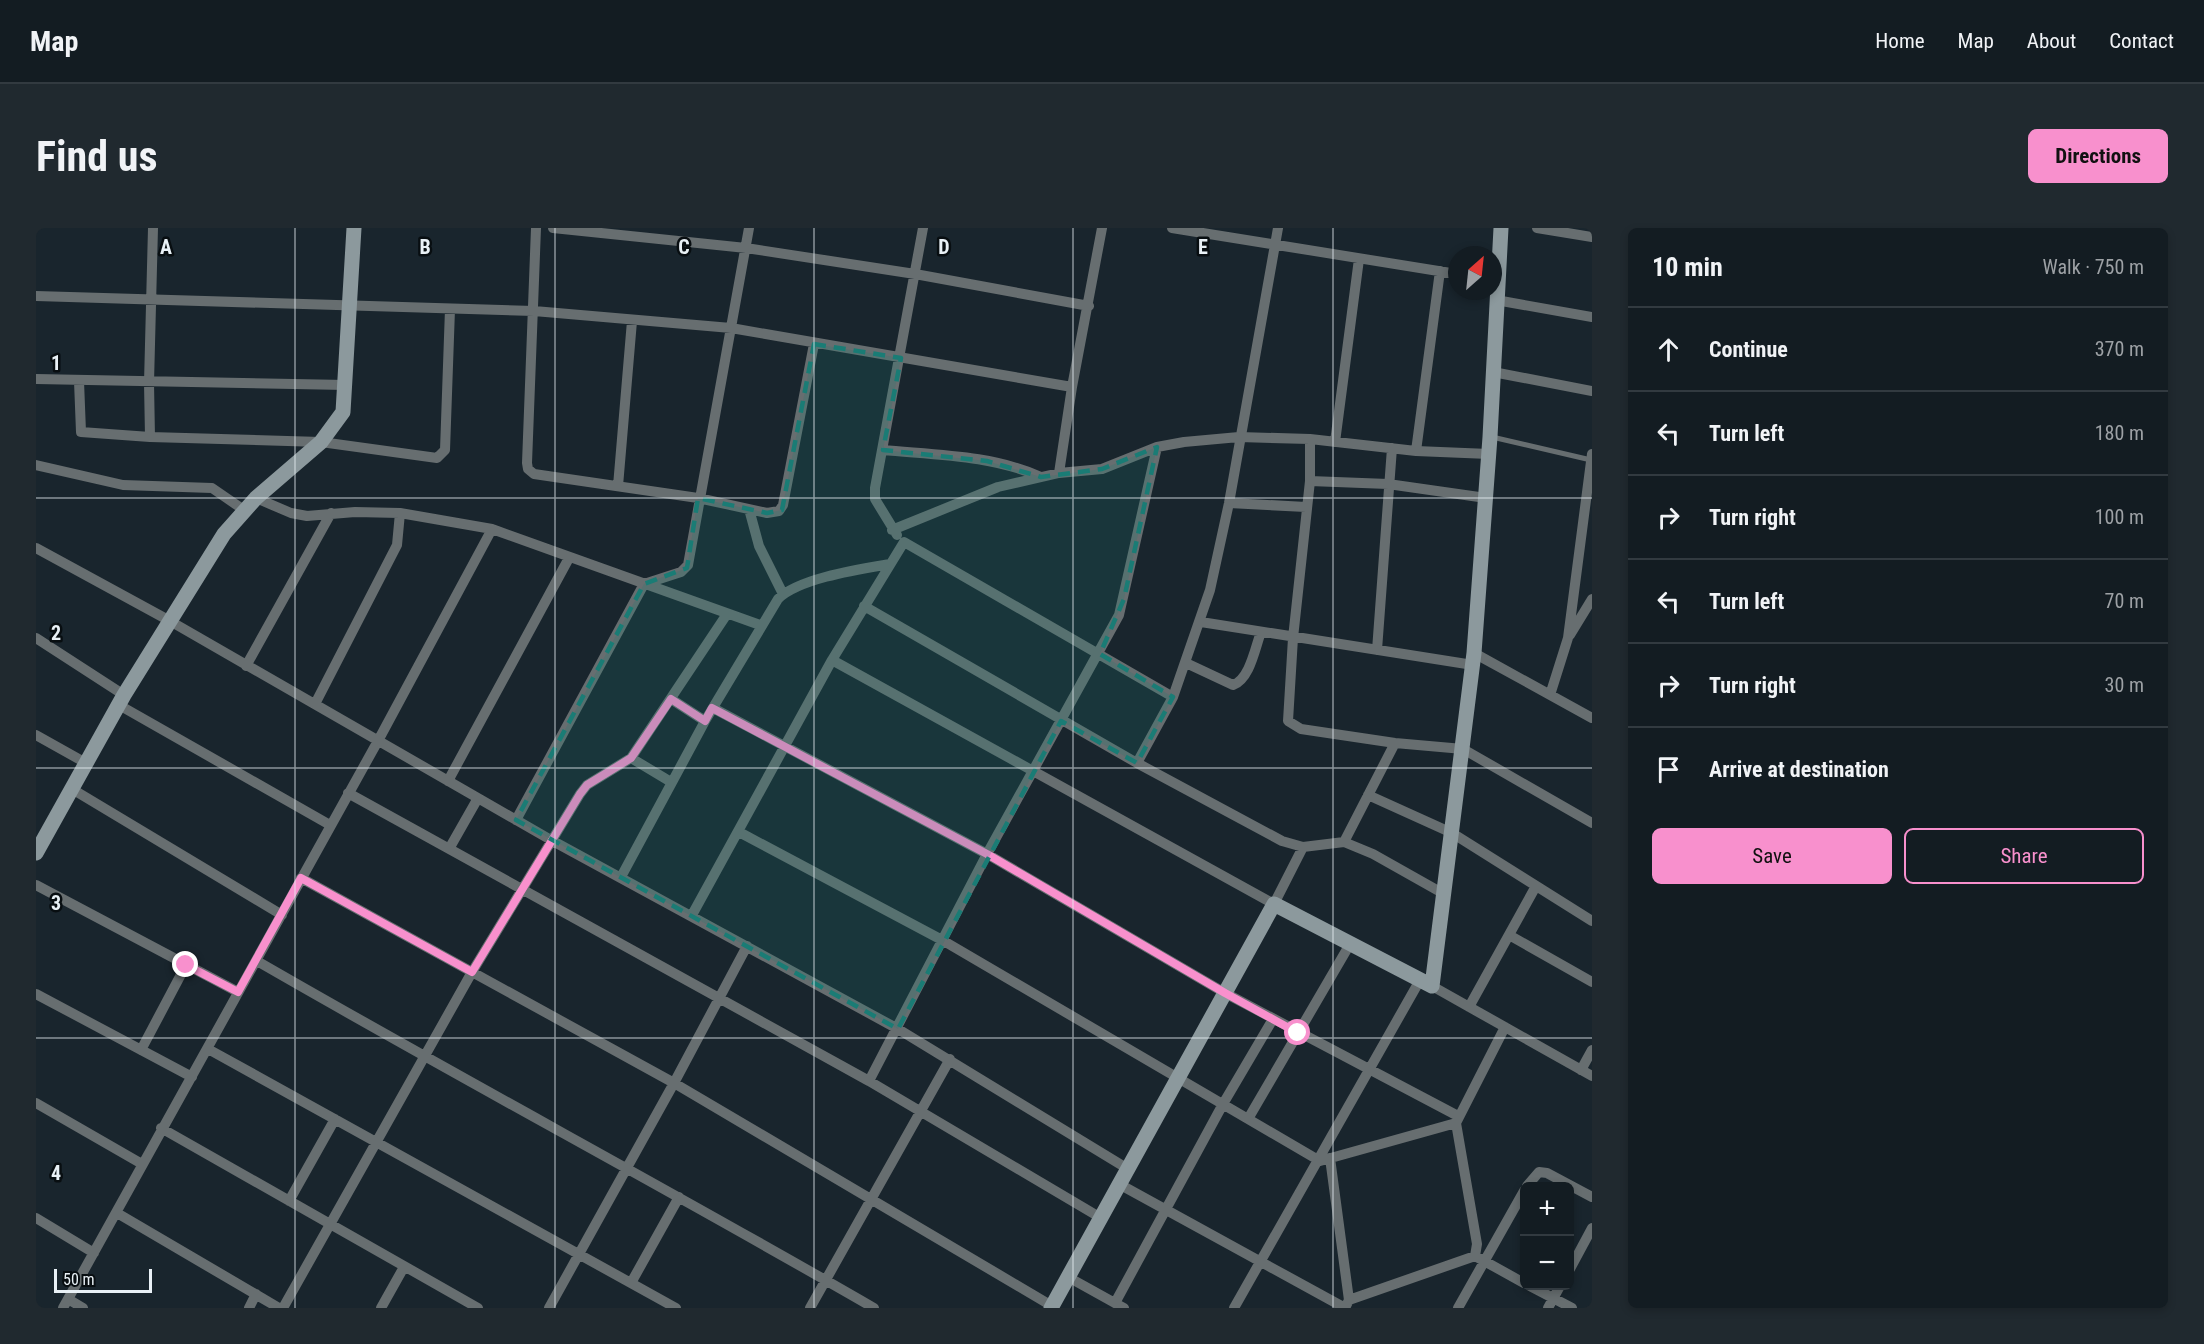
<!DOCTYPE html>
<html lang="en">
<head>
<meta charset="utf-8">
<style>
  body { margin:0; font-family:"Roboto Condensed",sans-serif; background:#20292f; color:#f1f3f6 }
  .controls { position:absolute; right:18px; bottom:18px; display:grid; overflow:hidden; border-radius:9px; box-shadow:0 3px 9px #0003 }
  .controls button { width:54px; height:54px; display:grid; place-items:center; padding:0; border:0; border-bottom:2px solid #323a40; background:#131c22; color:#f1f3f6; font:30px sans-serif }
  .compass { position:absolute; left:1412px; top:18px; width:54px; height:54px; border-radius:50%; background:#131c22; box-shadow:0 3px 9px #0003; rotate:27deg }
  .scale { position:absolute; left:18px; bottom:15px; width:98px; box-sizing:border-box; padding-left:6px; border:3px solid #e9f1f6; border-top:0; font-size:16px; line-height:21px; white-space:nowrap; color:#e9f1f6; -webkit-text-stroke:4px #080e11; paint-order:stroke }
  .stop { position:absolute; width:18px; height:18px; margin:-14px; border:4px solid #f890cd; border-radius:50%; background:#fff }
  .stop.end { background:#f890cd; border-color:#fff; box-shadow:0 2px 6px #0008 }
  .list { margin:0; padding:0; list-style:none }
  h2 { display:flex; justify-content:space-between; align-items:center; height:78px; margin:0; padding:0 24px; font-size:26px }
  h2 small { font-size:20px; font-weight:400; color:#9da1a5 }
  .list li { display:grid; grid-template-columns:39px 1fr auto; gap:18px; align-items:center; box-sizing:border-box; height:84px; padding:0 24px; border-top:2px solid #323a40 }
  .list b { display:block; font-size:22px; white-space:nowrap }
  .list em { font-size:20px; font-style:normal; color:#9da1a5 }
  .actions { display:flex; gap:12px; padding:18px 24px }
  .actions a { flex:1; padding:14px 0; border:2px solid #f890cd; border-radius:9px; text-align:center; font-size:21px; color:#f890cd }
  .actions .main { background:#f890cd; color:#111 }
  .icon { flex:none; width:33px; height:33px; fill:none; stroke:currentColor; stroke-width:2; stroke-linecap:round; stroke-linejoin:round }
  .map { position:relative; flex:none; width:1556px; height:1080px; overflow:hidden; border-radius:9px }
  header { display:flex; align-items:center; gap:36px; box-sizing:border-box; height:84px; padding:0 30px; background:#131c22; border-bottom:2px solid #323a40 }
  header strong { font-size:28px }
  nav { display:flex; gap:33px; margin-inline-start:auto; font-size:21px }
  .intro { display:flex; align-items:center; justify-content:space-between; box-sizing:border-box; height:144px; padding:0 36px }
  h1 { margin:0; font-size:42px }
  .button { padding:15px 27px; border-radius:9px; background:#f890cd; color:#111; font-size:21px; font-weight:700 }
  main { display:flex; gap:36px; padding:0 36px }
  aside { flex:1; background:#131c22; border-radius:9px; box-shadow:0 3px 9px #0003 }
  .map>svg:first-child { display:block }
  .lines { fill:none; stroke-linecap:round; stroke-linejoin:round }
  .lane { stroke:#676e70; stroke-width:5 }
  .street { stroke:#676e70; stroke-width:10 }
  .secondary { stroke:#8c999d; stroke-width:15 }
  .route { stroke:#f890cd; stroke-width:8 }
  .marked { fill:#1a7c75; fill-opacity:0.2; stroke:#1a7c75; stroke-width:4.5; stroke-dasharray:12 8; stroke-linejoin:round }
  .grid { fill:none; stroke:#e9f1f6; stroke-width:1.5; stroke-opacity:0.55 }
  .grid-label { font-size:20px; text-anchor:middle; font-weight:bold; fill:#e9f1f6; stroke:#080e11; stroke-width:5; stroke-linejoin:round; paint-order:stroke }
</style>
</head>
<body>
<header>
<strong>Map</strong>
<nav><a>Home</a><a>Map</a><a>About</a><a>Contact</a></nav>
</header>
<div class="intro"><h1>Find us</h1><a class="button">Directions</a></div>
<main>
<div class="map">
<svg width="1556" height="1080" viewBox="0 0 1556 1080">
  <rect width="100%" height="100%" fill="#19252d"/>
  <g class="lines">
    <!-- lane -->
    <path class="lane" d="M 1456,209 L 1555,232"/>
    <!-- street -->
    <path class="street" d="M 117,0 L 113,155 L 114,209 L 285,214 L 401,230 L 409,222 L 414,81
      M 500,0 L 491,235 L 492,241 L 498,246 L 662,270 L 731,285 L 743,283 L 747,277 L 778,116
      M 517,0 L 710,20 L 879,46 L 1053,78
      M 1136,0 L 1421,46
      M 1501,0 L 1556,9
      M 0,68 L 498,83 L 695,100 L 1036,159
      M 1460,72 L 1556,89
      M 1457,144 L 1556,163
      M 0,151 L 310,157
      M 43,153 L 45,204 L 114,209
      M 1274,211 L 1274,253 L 1257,410 L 1252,493 L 1265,501 L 1359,515 L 1427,521 L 1556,595
      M 1299,214 L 1323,31
      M 847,222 C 900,227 956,227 1005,249
      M 1380,223 L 1404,43
      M 0,237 L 87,257 L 176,260 L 208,282
      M 1023,245 L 1036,159 L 1066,0
      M 1274,253 L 1352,256 L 1450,270
      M 582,258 L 596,93
      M 220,270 L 255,285 L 271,288 L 319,284 L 364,285 L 456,301 L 724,397
      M 1193,275 L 1270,279
      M 713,281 L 723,318 L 747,366
      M 856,302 L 962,259 L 1023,245 L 1066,241 L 1121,219 L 1148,214 L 1203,209 L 1274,211 L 1380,223 L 1453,226
      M 861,307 L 839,271 L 839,260 L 887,0
      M 0,320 L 134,393 L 515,612 L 862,801 L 1092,941
      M 828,378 L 1101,535
      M 1165,394 L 1437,437
      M 1534,407 L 1556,371
      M 0,410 L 88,467
      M 1341,422 L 1356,220
      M 1438,425 L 1556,490
      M 796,432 L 1238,676 L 1267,619
      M 1150,435 L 1197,457 C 1214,451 1219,420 1225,404
      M 210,438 L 295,285
      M 1514,467 L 1532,410 L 1556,226
      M 1137,469 L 1174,362 L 1193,275 L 1242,0
      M 635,471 L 669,493
      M 279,476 L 361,317 L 364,285
      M 83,477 L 294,597
      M 677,480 L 951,626 L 1189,765 L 1422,888
      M 0,507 L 50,535
      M 595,530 L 635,554
      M 412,553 L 533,330
      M 36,561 L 246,687
      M 312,565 L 833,853 L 1065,990
      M 1332,567 L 1416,605 L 1556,693
      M 480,592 L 608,356 L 645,344 L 652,337 L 713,0
      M 703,604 L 906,712 L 1284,933 L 1420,895
      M 1308,614 L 1359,515
      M 413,621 L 442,570
      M 585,649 L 669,493 L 742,371 C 763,350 825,341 854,336
      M 265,650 L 638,855 L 1016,1078
      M 0,657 L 202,764
      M 656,687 L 796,432 L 868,314 L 1137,469 L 1101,535 L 1246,613 L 1267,619 L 1308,614 L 1337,626 L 1408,666
      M 1473,707 L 1556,754
      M 221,733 C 425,851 634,962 838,1080
      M 1396,758 L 1556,848
      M 0,766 L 156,849
      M 1433,779 L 1500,658
      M 172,821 L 640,1080
      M 105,822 L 150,737
      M 1545,842 L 1556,822
      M 833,853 L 951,626 L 1083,387 L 1121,219
      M 0,875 L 106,936
      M 1212,891 L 1314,716
      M 125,900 L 442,1080
      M 1083,956 L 1309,1080 L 1313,1072 L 1294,930
      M 1491,958 L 1503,944 L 1511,945 L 1556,969
      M 253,973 L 299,891
      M 81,985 L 243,1080
      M 0,990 L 58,1025
      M 1439,1028 L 1441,1016 L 1420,895 L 1469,799
      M 1534,1041 L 1556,1000
      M 1032,1049 L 1088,1080
      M 595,1055 L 643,969
      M 1494,1058 L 1536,1080
      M 32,1071 L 47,1080
      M 1313,1072 L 1439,1028 L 1488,1055
      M 1079,1075 L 1187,876 L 1237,791
      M 27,1080 L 343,511 L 456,301
      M 213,1080 L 220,1066
      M 247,1080 L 436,744 L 544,566 L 551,557 L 595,530 L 691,386
      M 345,1080 L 368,1039
      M 513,1080 L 638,855 L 711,718
      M 774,1080 L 914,831
      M 1198,1080 L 1384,752
      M 1422,1080 L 1488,963
      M 1512,1080 L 1524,1058"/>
    <!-- secondary -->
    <path class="secondary" d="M 0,625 L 88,467 L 188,306 L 220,270 L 285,214 L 307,184 L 318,0
      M 1015,1080 L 1238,676 L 1396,758 L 1438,425 L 1454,209 L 1465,0"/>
  </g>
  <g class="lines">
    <!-- route -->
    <path class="route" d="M 150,737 L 202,764 L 265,650 L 436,744 L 544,566 L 551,557 L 595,530 L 635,471 L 669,493 L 676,480 L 951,626 L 1189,765 L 1262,805"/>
  </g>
  <!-- marked area -->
  <path class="marked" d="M 778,116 L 865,130 L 847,222 L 951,233 L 1005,249 L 1066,241 L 1121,219 L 1088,371 L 1064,426 L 1137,469 L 1101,535 L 1025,493 L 862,801 L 480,592 L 608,356 L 651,340 L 662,270 L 731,285 L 746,282 Z"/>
  <!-- grid -->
  <path class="grid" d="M 259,0 L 259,1080M 519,0 L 519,1080M 778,0 L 778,1080M 1037,0 L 1037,1080M 1297,0 L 1297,1080M 0,270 L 1556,270M 0,540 L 1556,540M 0,810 L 1556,810"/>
  <g class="grid-label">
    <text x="130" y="26">A</text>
    <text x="389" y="26">B</text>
    <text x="648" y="26">C</text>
    <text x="908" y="26">D</text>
    <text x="1167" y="26">E</text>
    <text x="20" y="142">1</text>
    <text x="20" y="412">2</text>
    <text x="20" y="682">3</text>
    <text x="20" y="952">4</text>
  </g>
</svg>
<div class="controls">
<button>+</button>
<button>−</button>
</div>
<svg class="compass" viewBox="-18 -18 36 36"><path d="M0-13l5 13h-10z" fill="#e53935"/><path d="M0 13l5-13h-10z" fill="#9da1a5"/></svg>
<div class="scale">50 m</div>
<div class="stop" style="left:1262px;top:805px"></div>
<div class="stop end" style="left:150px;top:737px"></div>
</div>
<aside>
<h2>10 min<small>Walk · 750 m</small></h2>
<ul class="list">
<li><svg class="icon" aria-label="ahead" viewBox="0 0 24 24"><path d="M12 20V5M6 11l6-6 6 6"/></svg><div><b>Continue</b></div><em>370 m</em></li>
<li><svg class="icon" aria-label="left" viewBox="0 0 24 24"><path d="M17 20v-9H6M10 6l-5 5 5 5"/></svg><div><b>Turn left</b></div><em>180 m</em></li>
<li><svg class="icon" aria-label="right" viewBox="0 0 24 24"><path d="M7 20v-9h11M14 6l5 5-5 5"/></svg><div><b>Turn right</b></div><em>100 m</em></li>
<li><svg class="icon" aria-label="left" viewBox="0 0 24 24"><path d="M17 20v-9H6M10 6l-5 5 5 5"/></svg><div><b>Turn left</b></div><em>70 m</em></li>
<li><svg class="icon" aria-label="right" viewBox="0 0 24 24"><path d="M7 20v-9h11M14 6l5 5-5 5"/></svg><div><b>Turn right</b></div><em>30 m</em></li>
<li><svg class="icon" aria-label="arrive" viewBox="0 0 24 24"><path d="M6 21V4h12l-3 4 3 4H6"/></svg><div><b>Arrive at destination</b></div></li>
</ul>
<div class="actions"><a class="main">Save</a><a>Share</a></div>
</aside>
</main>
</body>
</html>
